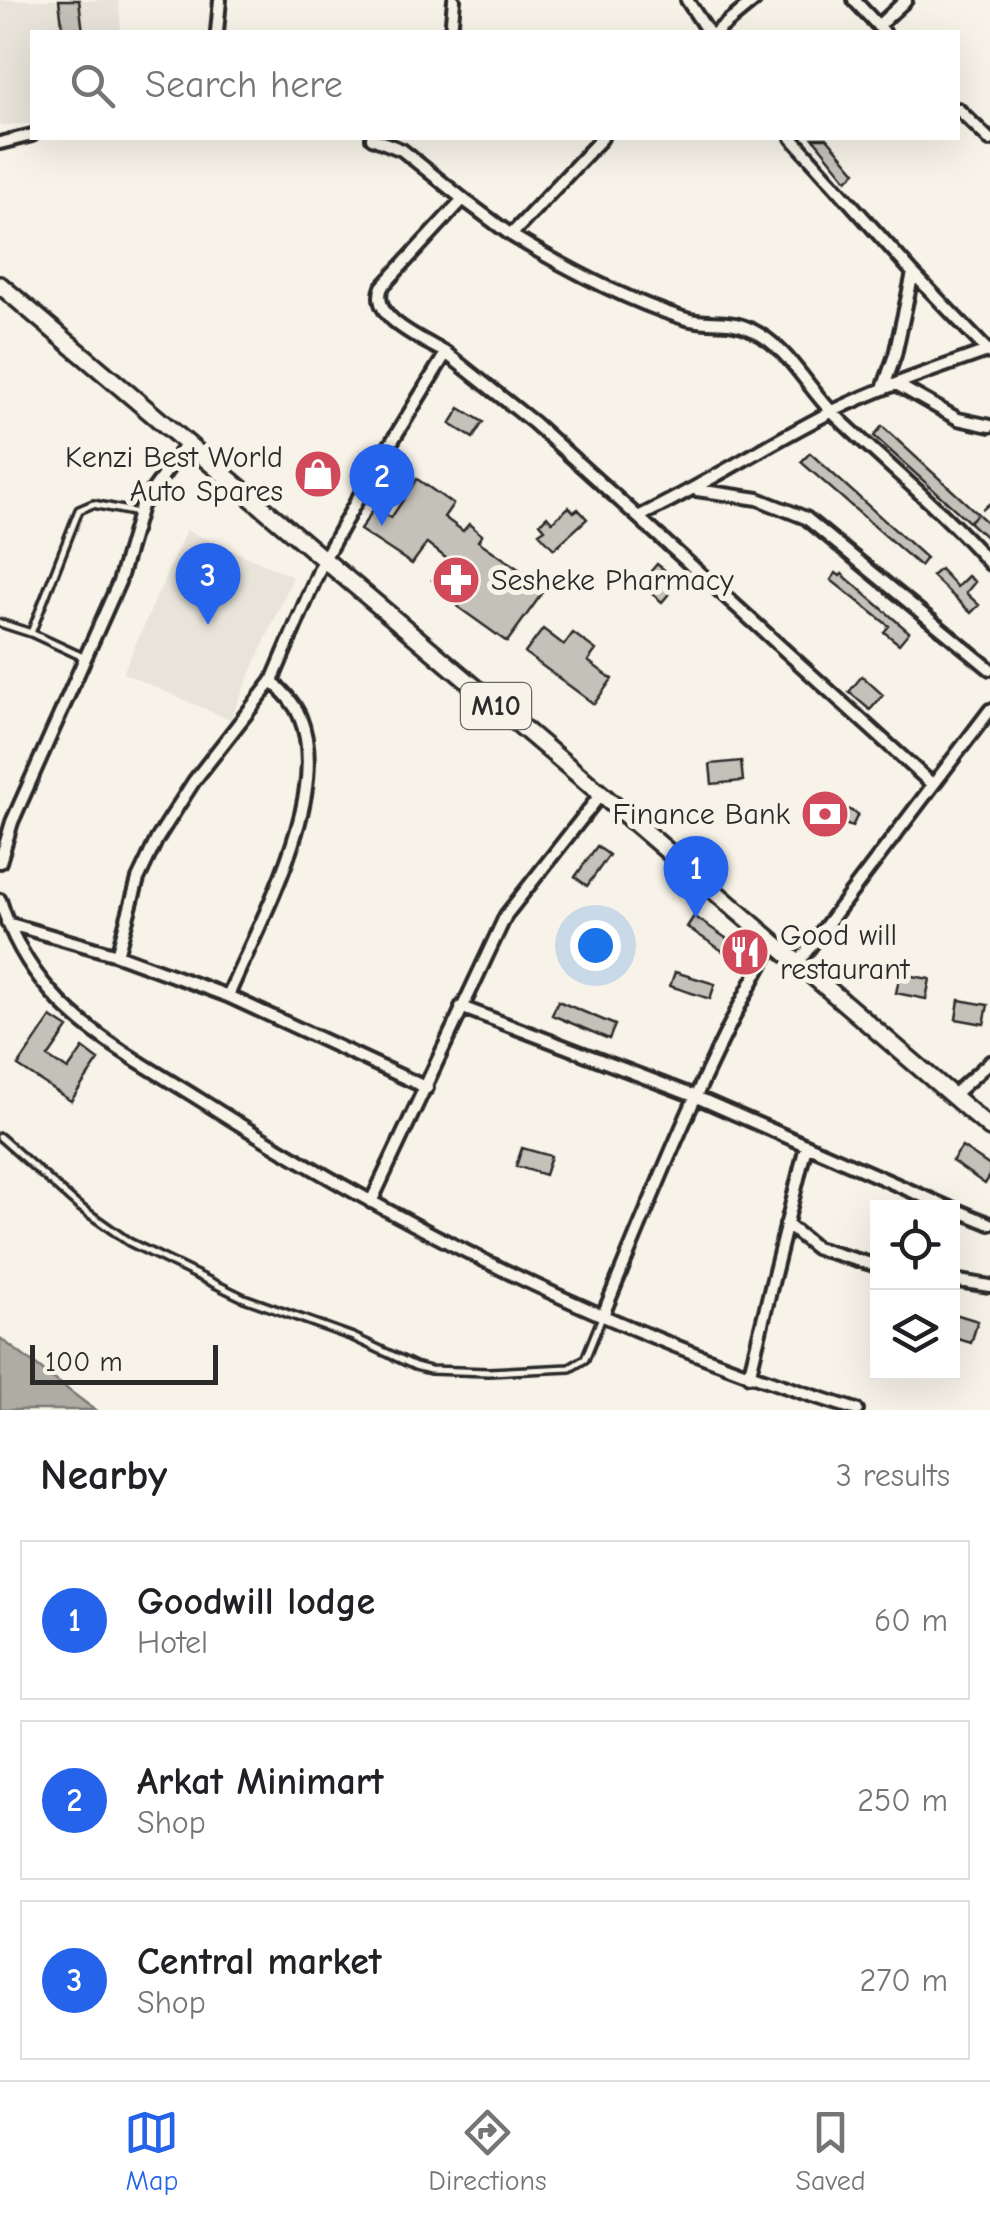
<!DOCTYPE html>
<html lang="en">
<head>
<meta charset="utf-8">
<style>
  body { margin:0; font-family:"Comic Neue",sans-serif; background:#f2f2f2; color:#202124 }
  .controls { position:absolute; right:30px; bottom:30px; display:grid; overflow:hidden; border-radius:0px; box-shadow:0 10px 40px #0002 }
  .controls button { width:90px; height:90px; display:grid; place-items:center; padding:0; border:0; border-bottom:2px solid #e0e0e0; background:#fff; color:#202124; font:50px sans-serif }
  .scale { position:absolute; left:30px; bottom:25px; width:188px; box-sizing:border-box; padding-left:10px; border:5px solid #2b2b2b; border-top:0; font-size:28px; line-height:35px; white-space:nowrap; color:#2b2b2b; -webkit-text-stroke:8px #f7f3e8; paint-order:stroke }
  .you { position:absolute; left:595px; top:945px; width:35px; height:35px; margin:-25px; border:8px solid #fff; border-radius:50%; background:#1a73e8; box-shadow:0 0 0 15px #1a73e833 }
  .badge { display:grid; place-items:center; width:65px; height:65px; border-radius:50%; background:#2563eb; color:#fff; font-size:32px; font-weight:700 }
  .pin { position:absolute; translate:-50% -82px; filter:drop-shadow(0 2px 5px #0008) }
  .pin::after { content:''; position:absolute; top:52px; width:35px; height:30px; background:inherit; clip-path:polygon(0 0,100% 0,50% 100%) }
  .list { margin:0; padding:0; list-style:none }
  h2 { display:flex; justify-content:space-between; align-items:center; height:130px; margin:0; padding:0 40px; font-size:42px }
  h2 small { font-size:32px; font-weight:400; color:#757577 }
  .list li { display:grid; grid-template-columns:65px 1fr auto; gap:30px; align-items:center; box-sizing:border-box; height:160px; margin:0 20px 20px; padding:0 20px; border:2px solid #e0e0e0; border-radius:0px }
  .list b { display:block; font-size:38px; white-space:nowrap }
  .list p { margin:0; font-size:32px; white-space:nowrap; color:#757577 }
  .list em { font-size:32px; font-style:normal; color:#757577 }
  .icon { flex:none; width:55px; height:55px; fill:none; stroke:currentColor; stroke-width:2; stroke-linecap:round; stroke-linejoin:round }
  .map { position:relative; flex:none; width:990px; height:1410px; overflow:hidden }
  .search { position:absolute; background:#fff; box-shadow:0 10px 40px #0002; left:30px; right:30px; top:30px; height:110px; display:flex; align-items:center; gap:25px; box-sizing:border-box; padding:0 35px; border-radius:0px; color:#757577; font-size:38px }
  .sheet { height:670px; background:#fff }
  nav { display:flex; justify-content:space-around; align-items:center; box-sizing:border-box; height:140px; border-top:2px solid #e0e0e0; background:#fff; font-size:28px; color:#757577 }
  nav a { display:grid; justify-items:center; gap:5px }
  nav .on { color:#2563eb }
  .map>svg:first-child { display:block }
  .built { fill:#e8e4da }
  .water { fill:#afaca4; stroke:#7a7874; stroke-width:2.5 }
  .building { fill:#c4c1b9; stroke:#2b2b2b; stroke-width:2.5 }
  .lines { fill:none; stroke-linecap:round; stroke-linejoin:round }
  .lane-casing { stroke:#2b2b2b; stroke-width:12 }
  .street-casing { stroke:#2b2b2b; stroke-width:18 }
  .primary-casing { stroke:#2b2b2b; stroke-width:22 }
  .path { stroke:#2b2b2b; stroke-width:2.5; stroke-dasharray:10 8; stroke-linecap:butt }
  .lane { stroke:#f7f3e8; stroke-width:5 }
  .street { stroke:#f7f3e8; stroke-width:10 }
  .primary { stroke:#f7f3e8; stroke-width:15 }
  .labels { text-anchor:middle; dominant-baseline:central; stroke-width:10; stroke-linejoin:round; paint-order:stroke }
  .shield { fill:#f7f3e8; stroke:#686764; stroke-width:2.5 }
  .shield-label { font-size:28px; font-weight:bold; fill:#2b2b2b }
  .poi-label { font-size:30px; fill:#2b2b2b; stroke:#f7f3e8; text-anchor:end }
</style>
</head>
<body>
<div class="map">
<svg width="990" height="1410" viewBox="0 0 990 1410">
  <rect width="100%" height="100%" fill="#f7f3e8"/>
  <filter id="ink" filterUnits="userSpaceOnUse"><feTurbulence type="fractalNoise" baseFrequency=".01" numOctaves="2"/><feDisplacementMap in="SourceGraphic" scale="20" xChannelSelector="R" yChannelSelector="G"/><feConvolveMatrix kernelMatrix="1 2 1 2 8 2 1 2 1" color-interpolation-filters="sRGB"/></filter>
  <g filter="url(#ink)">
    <!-- built -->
    <path class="built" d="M 0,0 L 119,0 L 121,32 L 32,32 L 32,124 L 0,125 Z
      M 186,530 L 293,577 L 230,720 L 123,673 Z"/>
    <!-- water -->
    <path class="water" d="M 0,1338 L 95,1410 L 0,1410 Z"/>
    <!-- building -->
    <path class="building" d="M 59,0 L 79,0 L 83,32 L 63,32 Z
      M 813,138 L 827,138 L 856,172 L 847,180 Z
      M 460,408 L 483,422 L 473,438 L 450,424 Z
      M 882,426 L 990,525 L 990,541 L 874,436 Z
      M 810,453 L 926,558 L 920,566 L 801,462 Z
      M 417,479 L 453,504 L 444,517 L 463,531 L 469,524 L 482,535 L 478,541 L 546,588 L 507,642 L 458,607 L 462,601 L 432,580 L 447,559 L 427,543 L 412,564 L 360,530 L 375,507 L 391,518 Z
      M 569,507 L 574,512 L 578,509 L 587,519 L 554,549 L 539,533 L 545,529 L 540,523 L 547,516 L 552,522 Z
      M 657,564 L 667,572 L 662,578 L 674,588 L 662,602 L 640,584 Z
      M 940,569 L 957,587 L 968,576 L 975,582 L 966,593 L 979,605 L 971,613 L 932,576 Z
      M 836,573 L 840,576 L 842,574 L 909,632 L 899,644 L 884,632 L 889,626 L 831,580 Z
      M 543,629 L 564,645 L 573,633 L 596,650 L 588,661 L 612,679 L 594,704 L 525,653 Z
      M 862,676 L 883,695 L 870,710 L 849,692 Z
      M 741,761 L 743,781 L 712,784 L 710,764 Z
      M 824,798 L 858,814 L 852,827 L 833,819 L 824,839 L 808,831 Z
      M 597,846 L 609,855 L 587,886 L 575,877 Z
      M 694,916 L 749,954 L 742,964 L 687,927 Z
      M 675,972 L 715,984 L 710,999 L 670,986 Z
      M 900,974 L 930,979 L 926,999 L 896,993 Z
      M 959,1000 L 988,1005 L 984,1024 L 956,1019 Z
      M 558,1001 L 615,1025 L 609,1039 L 552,1015 Z
      M 51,1017 L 68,1028 L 48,1057 L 68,1070 L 83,1048 L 99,1060 L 71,1101 L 18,1066 Z
      M 962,1147 L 990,1166 L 990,1176 L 985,1184 L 952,1161 Z
      M 522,1148 L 551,1156 L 545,1175 L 516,1166 Z
      M 955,1314 L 978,1321 L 971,1343 L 952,1337 Z"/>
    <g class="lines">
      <!-- lane casing -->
      <g class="lane-casing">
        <path id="lane" d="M 0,623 L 31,633 L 83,657
          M 31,633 L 79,510 L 93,504 L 138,513
          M 0,1137 L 77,1205 L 129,1242 L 244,1298 L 353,1337 L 415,1366 L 430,1370 L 488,1372 L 570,1368 L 585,1359 L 602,1317"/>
      </g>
      <!-- street casing -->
      <g class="street-casing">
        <path id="street" d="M 687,0 L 708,32
          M 854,0 L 884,32
          M 878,26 L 906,0
          M 217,32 L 220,0
          M 451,32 L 454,0
          M 716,32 L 755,0
          M 958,109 L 990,140
          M 372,138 L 402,150 L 463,199
          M 792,138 L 913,273 L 895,355 L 883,389
          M 0,143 L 32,135
          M 511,235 C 562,266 626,300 683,318 C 705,326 728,318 750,329 C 789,347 806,387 835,415 C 887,465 943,510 990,564
          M 913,273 L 990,353
          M 446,353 L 534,423 L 638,517
          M 896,384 L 958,419 L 990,426
          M 697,490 L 758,499 L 806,518 L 990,669
          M 933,785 L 990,710
          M 0,862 L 12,822 L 119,582 L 141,506 L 187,443
          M 0,900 C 10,933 28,966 51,992 C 90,1037 149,1067 199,1099 C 403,1229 625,1339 857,1410
          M 7,923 L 117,955 L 228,996 L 427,1088
          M 117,955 L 138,879 L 157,839 L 194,781 L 272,681 L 323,561 L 366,484 L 446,353 C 424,340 369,318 382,287 L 463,199 L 511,235 L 602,138
          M 797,964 L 933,785 L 638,517 C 705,485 767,444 833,411 C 884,386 937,369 990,350
          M 228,996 C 259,922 332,796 300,717 C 294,702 283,692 272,681
          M 461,1007 L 694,1096 L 950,1208
          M 952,1096 L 990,1062
          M 371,1202 L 506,915 L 601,794
          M 952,1208 L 990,1224
          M 786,1224 L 816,1248 L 878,1266
          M 952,1280 L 990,1286
          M 603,1315 C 655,1189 705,1063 773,944
          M 749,1376 L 806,1146"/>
      </g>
      <!-- primary casing -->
      <g class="primary-casing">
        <path id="primary" d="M 0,285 L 601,794 L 990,1128"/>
      </g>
      <!-- path -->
      <path class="path" d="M 969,522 L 990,503"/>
      <!-- lane -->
      <use href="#lane" class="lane"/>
      <!-- street -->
      <use href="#street" class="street"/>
      <!-- primary -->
      <use href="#primary" class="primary"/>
    </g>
  </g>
  <!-- icons -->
  <defs>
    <g id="shop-disc" transform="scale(2.5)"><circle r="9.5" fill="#d1495b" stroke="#f7f3e8"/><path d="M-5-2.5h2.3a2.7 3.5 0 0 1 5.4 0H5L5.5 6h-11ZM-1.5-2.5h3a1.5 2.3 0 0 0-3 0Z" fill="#fff"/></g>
    <g id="pharmacy-disc" transform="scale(2.5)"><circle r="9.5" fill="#d1495b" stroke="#f7f3e8"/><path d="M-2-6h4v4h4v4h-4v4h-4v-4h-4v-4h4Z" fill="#fff"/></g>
    <g id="bank-disc" transform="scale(2.5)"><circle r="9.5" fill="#d1495b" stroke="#f7f3e8"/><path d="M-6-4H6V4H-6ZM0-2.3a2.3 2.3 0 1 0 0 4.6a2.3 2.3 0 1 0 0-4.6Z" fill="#fff"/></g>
    <g id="restaurant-disc" transform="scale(2.5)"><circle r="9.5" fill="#d1495b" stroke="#f7f3e8"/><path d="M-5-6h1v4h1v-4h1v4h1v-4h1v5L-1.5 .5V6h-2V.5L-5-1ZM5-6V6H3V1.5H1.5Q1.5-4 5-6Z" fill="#fff"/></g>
  </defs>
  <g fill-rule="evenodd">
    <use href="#shop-disc" x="318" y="474"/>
    <use href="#pharmacy-disc" x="456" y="580"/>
    <use href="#bank-disc" x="825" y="814"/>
    <use href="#restaurant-disc" x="745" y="952"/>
  </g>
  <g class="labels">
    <!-- shield labels -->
    <rect class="shield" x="461" y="683" width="70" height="46" rx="8"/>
    <g class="shield-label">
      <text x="496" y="706">M10</text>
    </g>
    <!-- poi labels -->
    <g class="poi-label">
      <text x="283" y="457">Kenzi Best World<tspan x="283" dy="34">Auto Spares</tspan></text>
      <text x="491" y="580" text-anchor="start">Sesheke Pharmacy</text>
      <text x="790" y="814">Finance Bank</text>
      <text x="780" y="935" text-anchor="start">Good will<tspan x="780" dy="34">restaurant</tspan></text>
    </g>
  </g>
</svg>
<div class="controls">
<button><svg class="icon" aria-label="locate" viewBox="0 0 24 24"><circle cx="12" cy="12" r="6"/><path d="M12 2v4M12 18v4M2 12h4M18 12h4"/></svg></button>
<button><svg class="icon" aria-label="layers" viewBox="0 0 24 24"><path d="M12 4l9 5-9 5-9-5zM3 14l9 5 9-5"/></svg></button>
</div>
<div class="scale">100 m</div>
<div class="you"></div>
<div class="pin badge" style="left:696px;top:918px">1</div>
<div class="pin badge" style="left:382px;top:526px">2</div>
<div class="pin badge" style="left:208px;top:625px">3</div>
<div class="search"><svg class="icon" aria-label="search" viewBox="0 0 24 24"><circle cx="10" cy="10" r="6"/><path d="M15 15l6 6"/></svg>Search here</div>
</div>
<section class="sheet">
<h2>Nearby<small>3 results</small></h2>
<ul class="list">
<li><span class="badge">1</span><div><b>Goodwill lodge</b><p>Hotel</p></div><em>60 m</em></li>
<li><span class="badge">2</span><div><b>Arkat Minimart</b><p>Shop</p></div><em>250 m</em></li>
<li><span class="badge">3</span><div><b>Central market</b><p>Shop</p></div><em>270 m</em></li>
</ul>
</section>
<nav>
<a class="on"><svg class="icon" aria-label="map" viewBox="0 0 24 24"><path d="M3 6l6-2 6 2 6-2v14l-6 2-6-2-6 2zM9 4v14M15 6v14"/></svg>Map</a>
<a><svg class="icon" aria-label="directions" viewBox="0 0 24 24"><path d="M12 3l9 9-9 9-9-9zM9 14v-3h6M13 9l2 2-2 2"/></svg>Directions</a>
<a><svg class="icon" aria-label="saved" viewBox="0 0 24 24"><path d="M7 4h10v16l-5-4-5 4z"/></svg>Saved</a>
</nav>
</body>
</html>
